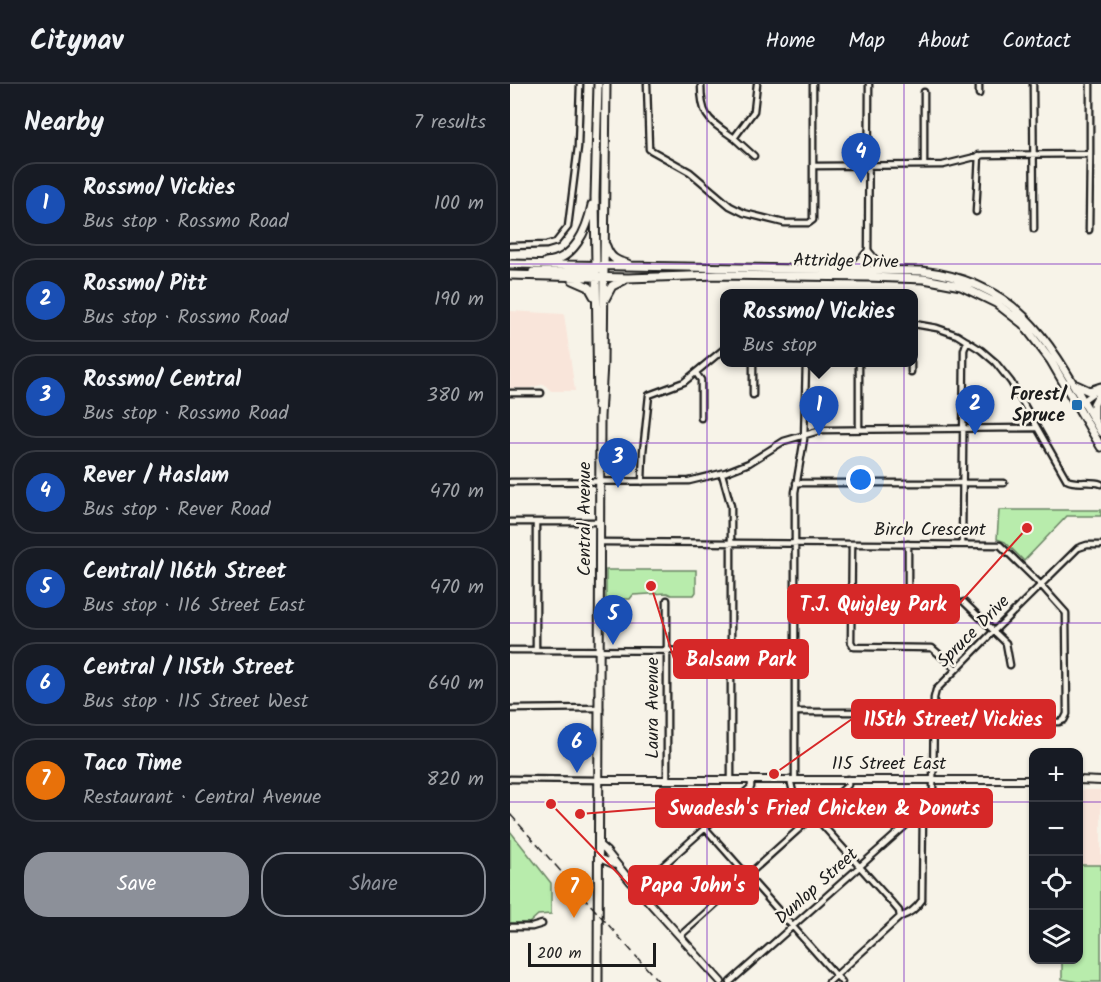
<!DOCTYPE html>
<html lang="en">
<head>
<meta charset="utf-8">
<style>
  body { margin:0; font-family:Kalam,sans-serif; background:#20242c; color:#f1f3f6 }
  .controls { position:absolute; right:18px; bottom:18px; display:grid; overflow:hidden; border-radius:12px; box-shadow:0 2px 4px #0004 }
  .controls button { width:54px; height:54px; display:grid; place-items:center; padding:0; border:0; border-bottom:2px solid #363941; background:#171b24; color:#f1f3f6; font:30px sans-serif }
  .scale { position:absolute; left:18px; bottom:15px; width:128px; box-sizing:border-box; padding-left:6px; border:3px solid #1c1c1c; border-top:0; font-size:16px; line-height:21px; white-space:nowrap; color:#1c1c1c; -webkit-text-stroke:4px #f7f3e8; paint-order:stroke }
  .you { position:absolute; left:351px; top:396px; width:21px; height:21px; margin:-15px; border:4px solid #fff; border-radius:50%; background:#1a73e8; box-shadow:0 0 0 9px #1a73e833 }
  .badge { display:grid; place-items:center; width:39px; height:39px; border-radius:50%; background:#8c9099; color:#fff; font-size:20px; font-weight:700 }
  .pin { position:absolute; translate:-50% -50px; filter:drop-shadow(0 2px 3px #0008) }
  .pin::after { content:''; position:absolute; top:32px; width:21px; height:18px; background:inherit; clip-path:polygon(0 0,100% 0,50% 100%) }
  .popup { position:absolute; left:210px; top:205px; width:198px; height:78px; box-sizing:border-box; display:grid; place-content:center; border-radius:12px; background:#171b24; filter:drop-shadow(0 2px 4px #0005); font-size:20px; white-space:nowrap; color:#9ea1a6 }
  .popup b { font-size:22px; color:#f1f3f6 }
  .popup::after { content:''; position:absolute; left:50%; top:100%; margin-left:-12px; border:12px solid transparent; border-top-color:#171b24 }
  .list { margin:0; padding:0; list-style:none }
  h2 { display:flex; justify-content:space-between; align-items:center; height:78px; margin:0; padding:0 24px; font-size:26px }
  h2 small { font-size:20px; font-weight:400; color:#9ea1a6 }
  .list li { display:grid; grid-template-columns:39px 1fr auto; gap:18px; align-items:center; box-sizing:border-box; height:84px; margin:0 12px 12px; padding:0 12px; border:2px solid #363941; border-radius:24px }
  .list b { display:block; font-size:22px; white-space:nowrap }
  .list p { margin:0; font-size:20px; white-space:nowrap; color:#9ea1a6 }
  .list em { font-size:20px; font-style:normal; color:#9ea1a6 }
  .actions { display:flex; gap:12px; padding:18px 24px }
  .actions a { flex:1; padding:14px 0; border:2px solid #8c9099; border-radius:24px; text-align:center; font-size:21px; color:#8c9099 }
  .actions .main { background:#8c9099; color:#fff }
  .icon { flex:none; width:33px; height:33px; fill:none; stroke:currentColor; stroke-width:2; stroke-linecap:round; stroke-linejoin:round }
  .map { position:relative; flex:none; width:591px; height:898px; overflow:hidden }
  header { display:flex; align-items:center; gap:36px; box-sizing:border-box; height:84px; padding:0 30px; background:#171b24; border-bottom:2px solid #363941 }
  header strong { font-size:28px }
  nav { display:flex; gap:33px; margin-inline-start:auto; font-size:21px }
  main { display:flex }
  aside { flex:1; background:#171b24 }
  .map>svg:first-child { display:block }
  .built { fill:#f9e5da }
  .green { fill:#b8ecac; stroke:#6a8464; stroke-width:1.5 }
  .lines { fill:none; stroke-linecap:round; stroke-linejoin:round }
  .minor-casing { stroke:#1c1c1c; stroke-width:9 }
  .tertiary-casing { stroke:#1c1c1c; stroke-width:10 }
  .secondary-casing { stroke:#1c1c1c; stroke-width:11 }
  .minor { stroke:#f7f3e8; stroke-width:4.5 }
  .tertiary { stroke:#f7f3e8; stroke-width:6 }
  .secondary { stroke:#f7f3e8; stroke-width:7 }
  .rail { stroke:#1c1c1c; stroke-width:1.5; stroke-dasharray:9 4.5; stroke-linecap:butt }
  .grid { fill:none; stroke:#7b2cbf; stroke-width:1.5; stroke-opacity:0.55 }
  .poi-dot { fill:#1f6fb2; stroke:#f7f3e8; stroke-width:2 }
  .labels { text-anchor:middle; dominant-baseline:central; stroke-width:5; stroke-linejoin:round; paint-order:stroke }
  .street-label { font-size:18px; fill:#1c1c1c; stroke:#f7f3e8 }
  .poi-label { font-size:18px; font-weight:bold; fill:#1c1c1c; stroke:#f7f3e8; text-anchor:end }
  .leader { fill:none; stroke:#d62828; stroke-width:2 }
  .callout-dot { fill:#d62828; stroke:#f7f3e8; stroke-width:2 }
  .callout { fill:#d62828; stroke:#d62828; stroke-width:2 }
  .callout-label { font-size:20px; text-anchor:middle; font-weight:bold; fill:#fff }
</style>
</head>
<body>
<header>
<strong>Citynav</strong>
<nav><a>Home</a><a>Map</a><a>About</a><a>Contact</a></nav>
</header>
<main>
<aside>
<h2>Nearby<small>7 results</small></h2>
<ul class="list">
<li><span class="badge" style="background:#1a4fb4">1</span><div><b>Rossmo/ Vickies</b><p>Bus stop · Rossmo Road</p></div><em>100 m</em></li>
<li><span class="badge" style="background:#1a4fb4">2</span><div><b>Rossmo/ Pitt</b><p>Bus stop · Rossmo Road</p></div><em>190 m</em></li>
<li><span class="badge" style="background:#1a4fb4">3</span><div><b>Rossmo/ Central</b><p>Bus stop · Rossmo Road</p></div><em>380 m</em></li>
<li><span class="badge" style="background:#1a4fb4">4</span><div><b>Rever / Haslam</b><p>Bus stop · Rever Road</p></div><em>470 m</em></li>
<li><span class="badge" style="background:#1a4fb4">5</span><div><b>Central/ 116th Street</b><p>Bus stop · 116 Street East</p></div><em>470 m</em></li>
<li><span class="badge" style="background:#1a4fb4">6</span><div><b>Central / 115th Street</b><p>Bus stop · 115 Street West</p></div><em>640 m</em></li>
<li><span class="badge" style="background:#e8710a">7</span><div><b>Taco Time</b><p>Restaurant · Central Avenue</p></div><em>820 m</em></li>
</ul>
<div class="actions"><a class="main">Save</a><a>Share</a></div>
</aside>
<div class="map">
<svg width="591" height="898" viewBox="0 0 591 898">
  <rect width="100%" height="100%" fill="#f7f3e8"/>
  <filter id="ink" filterUnits="userSpaceOnUse"><feTurbulence type="fractalNoise" baseFrequency=".0167" numOctaves="2"/><feDisplacementMap in="SourceGraphic" scale="12" xChannelSelector="R" yChannelSelector="G"/><feConvolveMatrix kernelMatrix="1 2 1 2 8 2 1 2 1" color-interpolation-filters="sRGB"/></filter>
  <g filter="url(#ink)">
    <!-- built -->
    <path class="built" d="M 0,227 L 54,230 L 65,307 L 41,307 L 34,300 L 20,304 L 0,304 Z
      M 568,706 L 591,706 L 591,781 L 569,781 Z"/>
    <!-- green -->
    <path class="green" d="M 489,426 L 591,426 L 591,432 L 557,432 L 514,477 L 495,458 L 487,455 Z
      M 96,486 L 186,486 L 186,508 L 184,511 L 161,511 L 157,509 L 123,511 L 120,515 L 96,515 Z
      M 0,747 L 41,799 L 41,830 L 28,831 L 19,839 L 0,839 Z
      M 569,781 L 591,781 L 591,898 L 568,898 L 552,895 L 552,876 L 568,876 Z"/>
    <g class="lines">
      <!-- minor casing -->
      <g class="minor-casing">
        <path id="minor" d="M 137,0 L 139,65 L 180,88 L 220,122 L 234,129 L 274,139 L 299,139 L 303,136 L 303,0
          M 191,0 C 191,34 199,36 224,54 L 244,27 L 247,0
          M 523,0 L 524,145
          M 414,8 L 414,81
          M 469,10 L 469,0
          M 224,54 L 244,72
          M 303,82 L 433,81 L 473,71 L 580,70 L 580,0
          M 466,128 L 469,71
          M 579,146 L 580,70
          M 0,162 L 36,161 L 46,158 L 58,143 L 68,63 L 70,0
          M 358,186 L 359,0
          M 404,240 L 427,244 L 447,251 L 471,266 L 485,278 L 501,298 L 557,396 C 566,401 580,396 591,400
          M 243,278 L 243,311
          M 401,288 L 401,278
          M 186,289 L 191,296 L 191,334
          M 0,309 L 31,309
          M 571,318 L 589,305
          M 349,345 L 349,278
          M 212,390 L 221,422 L 221,695
          M 0,398 L 179,397 L 216,388 L 239,379 L 274,357 L 312,346 L 526,344
          M 132,398 L 133,368 L 139,311 L 174,298 L 214,265
          M 286,399 L 494,399
          M 0,438 L 90,438
          M 90,458 L 490,461 L 530,500 L 556,529 L 557,630 L 554,636 L 549,638 L 424,638
          M 342,460 L 341,558 L 344,563 L 422,564 L 446,585
          M 398,460 L 398,502
          M 452,460 L 454,266 L 457,257
          M 157,516 L 157,696
          M 454,518 L 496,559 L 500,581
          M 0,566 L 285,567
          M 26,566 L 26,438
          M 0,625 L 90,624
          M 285,628 L 362,628
          M 0,695 L 90,696
          M 280,695 L 283,708 L 383,820 L 389,827 L 390,833
          M 285,695 L 285,408 L 294,355 L 296,278
          M 196,745 L 332,898
          M 127,805 L 241,703 L 241,695
          M 0,843 L 22,843 L 32,840
          M 170,852 L 338,701 L 338,695
          M 220,898 L 420,720 L 423,706 L 424,614 L 426,606 L 480,551 L 568,464 L 577,461 L 591,461
          M 319,898 L 390,833 C 400,830 406,825 412,816 L 413,728"/>
      </g>
      <!-- tertiary casing -->
      <g class="tertiary-casing">
        <path id="tertiary" d="M 90,696 L 524,696
          M 568,696 L 591,697
          M 89,761 L 96,767 L 121,798 L 211,898
          M 89,774 L 106,781"/>
      </g>
      <!-- secondary casing -->
      <g class="secondary-casing">
        <path id="secondary" d="M 96,162 C 100,174 106,177 118,180
          M 36,178 C 64,176 77,146 82,121
          M 0,180 L 412,187 C 516,199 544,268 591,348
          M 341,184 L 348,180 L 358,168 L 368,180 L 375,185
          M 23,188 L 81,188 L 90,186
          M 0,191 L 118,194 L 208,191 L 358,193 L 414,195 L 451,202 L 486,219 L 513,240 L 541,277 L 591,363
          M 63,196 L 79,203 L 84,212
          M 95,215 L 102,202 L 114,196
          M 566,301 L 579,307 L 591,303
          M 88,322 L 85,113 L 88,0
          M 584,334 L 584,320 L 591,307
          M 88,898 L 90,333 L 93,279 L 96,0"/>
      </g>
      <!-- minor -->
      <use href="#minor" class="minor"/>
      <!-- tertiary -->
      <use href="#tertiary" class="tertiary"/>
      <!-- secondary -->
      <use href="#secondary" class="secondary"/>
      <!-- rail -->
      <path class="rail" d="M 0,730 L 149,898"/>
    </g>
  </g>
  <!-- grid -->
  <path class="grid" d="M 197,0 L 197,898M 394,0 L 394,898M 0,180 L 591,180M 0,359 L 591,359M 0,539 L 591,539M 0,718 L 524,718M 568,718 L 591,718"/>
  <!-- markers -->
  <rect class="poi-dot" x="561" y="315" width="12" height="12" rx="3"/>
  <g class="labels">
    <!-- street labels -->
    <g class="street-label">
      <text transform="translate(336 178) rotate(1)">Attridge Drive</text>
      <text transform="translate(75 435) rotate(-90)">Central Avenue</text>
      <text x="420" y="446">Birch Crescent</text>
      <text transform="translate(464 548) rotate(-45)">Spruce Drive</text>
      <text transform="translate(143 624) rotate(-90)">Laura Avenue</text>
      <text x="379" y="680">115 Street East</text>
      <text transform="translate(307 803) rotate(-42)">Dunlop Street</text>
    </g>
    <!-- poi labels -->
    <g class="poi-label">
      <text x="555" y="311">Forest/<tspan x="555" dy="21">Spruce</tspan></text>
    </g>
  </g>
  <!-- callouts -->
  <path class="leader" d="M517 444L449 520M141 502L164 575M264 690L342 635M70 730L146 724M41 720L119 801"/>
  <g class="callout-dot">
    <circle cx="517" cy="444" r="6"/>
    <circle cx="141" cy="502" r="6"/>
    <circle cx="264" cy="690" r="6"/>
    <circle cx="70" cy="730" r="6"/>
    <circle cx="41" cy="720" r="6"/>
  </g>
  <g class="callout">
    <rect x="278" y="501" width="171" height="38" rx="6"/>
    <rect x="164" y="556" width="134" height="38" rx="6"/>
    <rect x="342" y="616" width="203" height="38" rx="6"/>
    <rect x="146" y="705" width="336" height="38" rx="6"/>
    <rect x="119" y="782" width="129" height="38" rx="6"/>
  </g>
  <g class="callout-label">
    <text x="363" y="527">T.J. Quigley Park</text>
    <text x="231" y="582">Balsam Park</text>
    <text x="443" y="642">115th Street/ Vickies</text>
    <text x="314" y="731">Swadesh's Fried Chicken &amp; Donuts</text>
    <text x="183" y="808">Papa John's</text>
  </g>
</svg>
<div class="controls">
<button>+</button>
<button>−</button>
<button><svg class="icon" aria-label="locate" viewBox="0 0 24 24"><circle cx="12" cy="12" r="6"/><path d="M12 2v4M12 18v4M2 12h4M18 12h4"/></svg></button>
<button><svg class="icon" aria-label="layers" viewBox="0 0 24 24"><path d="M12 4l9 5-9 5-9-5zM3 14l9 5 9-5"/></svg></button>
</div>
<div class="scale">200 m</div>
<div class="you"></div>
<div class="pin badge" style="left:309px;top:352px;background:#1a4fb4">1</div>
<div class="popup"><b>Rossmo/ Vickies</b>Bus stop</div>
<div class="pin badge" style="left:465px;top:351px;background:#1a4fb4">2</div>
<div class="pin badge" style="left:108px;top:404px;background:#1a4fb4">3</div>
<div class="pin badge" style="left:351px;top:99px;background:#1a4fb4">4</div>
<div class="pin badge" style="left:103px;top:561px;background:#1a4fb4">5</div>
<div class="pin badge" style="left:67px;top:689px;background:#1a4fb4">6</div>
<div class="pin badge" style="left:64px;top:834px;background:#e8710a">7</div>
</div>
</main>
</body>
</html>
